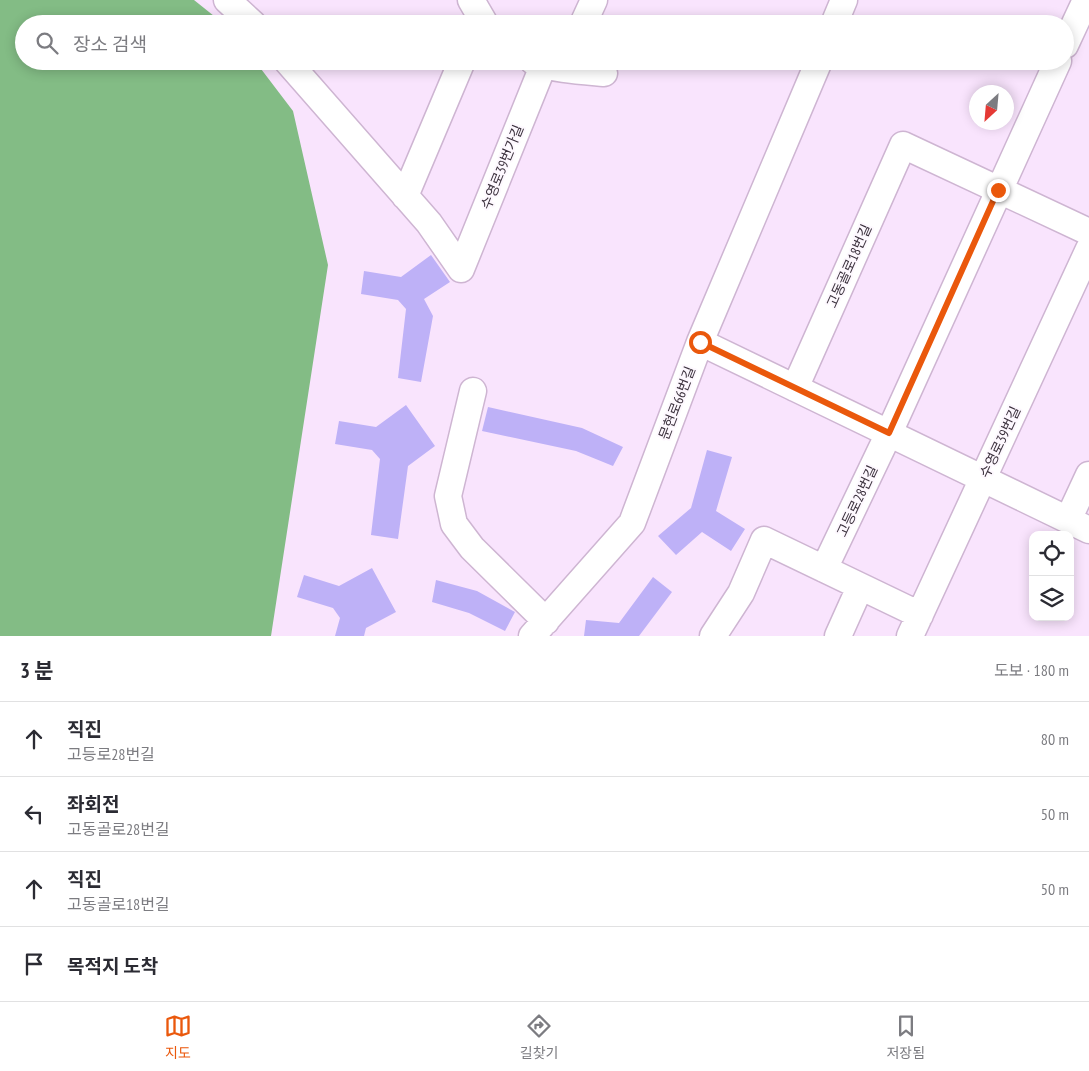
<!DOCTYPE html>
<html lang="ko">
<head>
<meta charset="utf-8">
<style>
  body { margin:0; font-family:"PT Sans Narrow","Noto Sans KR",sans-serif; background:#f2f2f3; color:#2b2b33 }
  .controls { position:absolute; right:15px; bottom:15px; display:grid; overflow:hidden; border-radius:10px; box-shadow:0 2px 12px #0003 }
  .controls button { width:45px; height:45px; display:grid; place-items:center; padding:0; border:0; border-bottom:1px solid #e1e1e2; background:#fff; color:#2b2b33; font:25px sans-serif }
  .compass { position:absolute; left:969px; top:85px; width:45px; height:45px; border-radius:50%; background:#fff; box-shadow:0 2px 12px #0003; rotate:206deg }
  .stop { position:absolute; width:15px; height:15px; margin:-11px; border:4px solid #ea580c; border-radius:50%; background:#fff }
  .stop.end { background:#ea580c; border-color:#fff; box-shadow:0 1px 5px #0008 }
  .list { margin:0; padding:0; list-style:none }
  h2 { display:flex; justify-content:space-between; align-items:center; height:65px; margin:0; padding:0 20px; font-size:21px }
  h2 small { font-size:16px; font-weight:400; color:#7c7c81 }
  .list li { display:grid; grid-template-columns:32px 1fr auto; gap:15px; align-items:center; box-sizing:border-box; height:75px; padding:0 20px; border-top:1px solid #e1e1e2 }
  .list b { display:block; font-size:19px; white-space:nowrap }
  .list p { margin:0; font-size:16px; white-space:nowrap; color:#7c7c81 }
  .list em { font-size:16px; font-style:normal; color:#7c7c81 }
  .icon { flex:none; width:28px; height:28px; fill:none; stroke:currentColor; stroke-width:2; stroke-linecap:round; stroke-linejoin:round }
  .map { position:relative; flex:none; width:1089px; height:636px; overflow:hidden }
  .search { position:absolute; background:#fff; box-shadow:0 2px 12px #0003; left:15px; right:15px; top:15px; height:55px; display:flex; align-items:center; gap:12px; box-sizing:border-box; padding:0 18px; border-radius:28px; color:#7c7c81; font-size:19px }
  .sheet { height:365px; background:#fff }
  nav { display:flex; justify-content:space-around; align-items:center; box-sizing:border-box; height:70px; border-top:1px solid #e1e1e2; background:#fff; font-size:14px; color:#7c7c81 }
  nav a { display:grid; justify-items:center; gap:2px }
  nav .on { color:#ea580c }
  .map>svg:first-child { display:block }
  .forest { fill:#83bc85 }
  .building { fill:#beb1f7 }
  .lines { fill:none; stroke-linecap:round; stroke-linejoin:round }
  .minor-casing { stroke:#ceb5d2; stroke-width:29 }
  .minor { stroke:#fff; stroke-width:26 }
  .route { stroke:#ea580c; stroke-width:6 }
  .labels { text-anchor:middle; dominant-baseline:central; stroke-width:4; stroke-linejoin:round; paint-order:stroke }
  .street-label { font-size:14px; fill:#3b313d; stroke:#fdf8fe }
</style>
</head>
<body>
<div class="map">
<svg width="1089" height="636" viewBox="0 0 1089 636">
  <rect width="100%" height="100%" fill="#f9e4fd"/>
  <!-- forest -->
  <path class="forest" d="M 0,0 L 194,0 L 224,24 L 24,24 L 24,61 L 255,61 L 293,111 L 328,265 L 271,636 L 0,636 Z"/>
  <!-- building -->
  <path class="building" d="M 431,255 L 450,282 L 424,299 L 433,316 L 421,382 L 398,378 L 406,309 L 398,300 L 361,294 L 364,271 L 401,277 Z
    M 406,405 L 435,446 L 408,466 L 398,539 L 371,535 L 380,459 L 372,450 L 335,444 L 339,421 L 376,427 Z
    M 488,407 L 582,428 L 623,447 L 613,466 L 576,451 L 482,431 Z
    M 707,450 L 732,457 L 716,511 L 745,529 L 731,551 L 702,532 L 676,555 L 658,536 L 691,508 Z
    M 372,568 L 396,612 L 366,628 L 364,636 L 335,636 L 340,618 L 333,608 L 297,597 L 304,575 L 339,586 Z
    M 653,577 L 672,592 L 639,636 L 584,636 L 586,620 L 619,623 Z
    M 436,580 L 477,591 L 515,612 L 505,631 L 469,613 L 432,602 Z"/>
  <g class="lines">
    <!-- minor casing -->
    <g class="minor-casing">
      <path id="minor" d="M 227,0 L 253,24
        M 471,0 L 485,24
        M 583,24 L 594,0
        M 834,24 L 844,0
        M 1065,45 L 1086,0
        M 287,61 L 429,223 L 461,269
        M 533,61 C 555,70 580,71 604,73
        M 405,196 L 462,61
        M 461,269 L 543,66
        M 700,342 L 1089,530
        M 795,388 L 903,145 L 1089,232
        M 473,391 L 448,496 L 454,524 L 472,548 L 546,621
        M 1068,520 L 1089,475
        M 824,569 L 889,433 L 1058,61
        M 532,636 L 632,523 L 700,342 L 819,61
        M 713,636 L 741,593 L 764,540 L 920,615
        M 838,636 L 860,587
        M 910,636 L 1089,249"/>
    </g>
    <!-- minor -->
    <use href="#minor" class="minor"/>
  </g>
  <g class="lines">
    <!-- route -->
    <path class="route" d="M 700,342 L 889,433 L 998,190"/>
  </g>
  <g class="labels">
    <!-- street labels -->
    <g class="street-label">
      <text transform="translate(502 167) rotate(-68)">수영로39번가길</text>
      <text transform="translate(849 266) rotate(-66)">고동골로18번길</text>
      <text transform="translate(677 403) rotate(-69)">문현로66번길</text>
      <text transform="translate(1000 442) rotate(-65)">수영로39번길</text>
      <text transform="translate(857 501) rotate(-65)">고등로28번길</text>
    </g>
  </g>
</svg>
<div class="controls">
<button><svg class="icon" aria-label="locate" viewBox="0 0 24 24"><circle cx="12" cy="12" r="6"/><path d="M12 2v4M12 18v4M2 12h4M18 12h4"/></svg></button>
<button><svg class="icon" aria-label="layers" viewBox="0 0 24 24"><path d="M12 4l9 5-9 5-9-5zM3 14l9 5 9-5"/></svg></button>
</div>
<svg class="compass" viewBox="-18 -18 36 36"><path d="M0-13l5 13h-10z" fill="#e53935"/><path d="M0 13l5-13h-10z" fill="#7c7c81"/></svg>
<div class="stop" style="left:700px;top:342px"></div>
<div class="stop end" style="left:998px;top:190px"></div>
<div class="search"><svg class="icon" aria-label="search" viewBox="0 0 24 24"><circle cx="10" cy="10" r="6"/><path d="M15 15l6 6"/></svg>장소 검색</div>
</div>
<section class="sheet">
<h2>3 분<small>도보 · 180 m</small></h2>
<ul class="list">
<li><svg class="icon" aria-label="ahead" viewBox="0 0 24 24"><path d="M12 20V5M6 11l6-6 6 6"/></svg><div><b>직진</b><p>고등로28번길</p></div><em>80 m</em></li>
<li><svg class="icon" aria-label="left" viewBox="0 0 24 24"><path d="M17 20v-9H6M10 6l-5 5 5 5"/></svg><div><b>좌회전</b><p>고동골로28번길</p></div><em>50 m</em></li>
<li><svg class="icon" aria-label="ahead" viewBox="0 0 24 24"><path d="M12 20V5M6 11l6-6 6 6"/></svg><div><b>직진</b><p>고동골로18번길</p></div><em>50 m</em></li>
<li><svg class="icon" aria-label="arrive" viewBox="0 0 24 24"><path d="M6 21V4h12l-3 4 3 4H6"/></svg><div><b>목적지 도착</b></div></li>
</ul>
</section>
<nav>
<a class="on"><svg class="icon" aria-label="map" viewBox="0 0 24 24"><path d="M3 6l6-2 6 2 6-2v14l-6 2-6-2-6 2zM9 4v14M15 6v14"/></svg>지도</a>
<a><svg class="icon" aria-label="directions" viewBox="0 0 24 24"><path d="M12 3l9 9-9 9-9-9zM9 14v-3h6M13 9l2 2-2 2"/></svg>길찾기</a>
<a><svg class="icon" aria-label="saved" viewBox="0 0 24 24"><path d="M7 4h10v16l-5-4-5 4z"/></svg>저장됨</a>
</nav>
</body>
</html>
